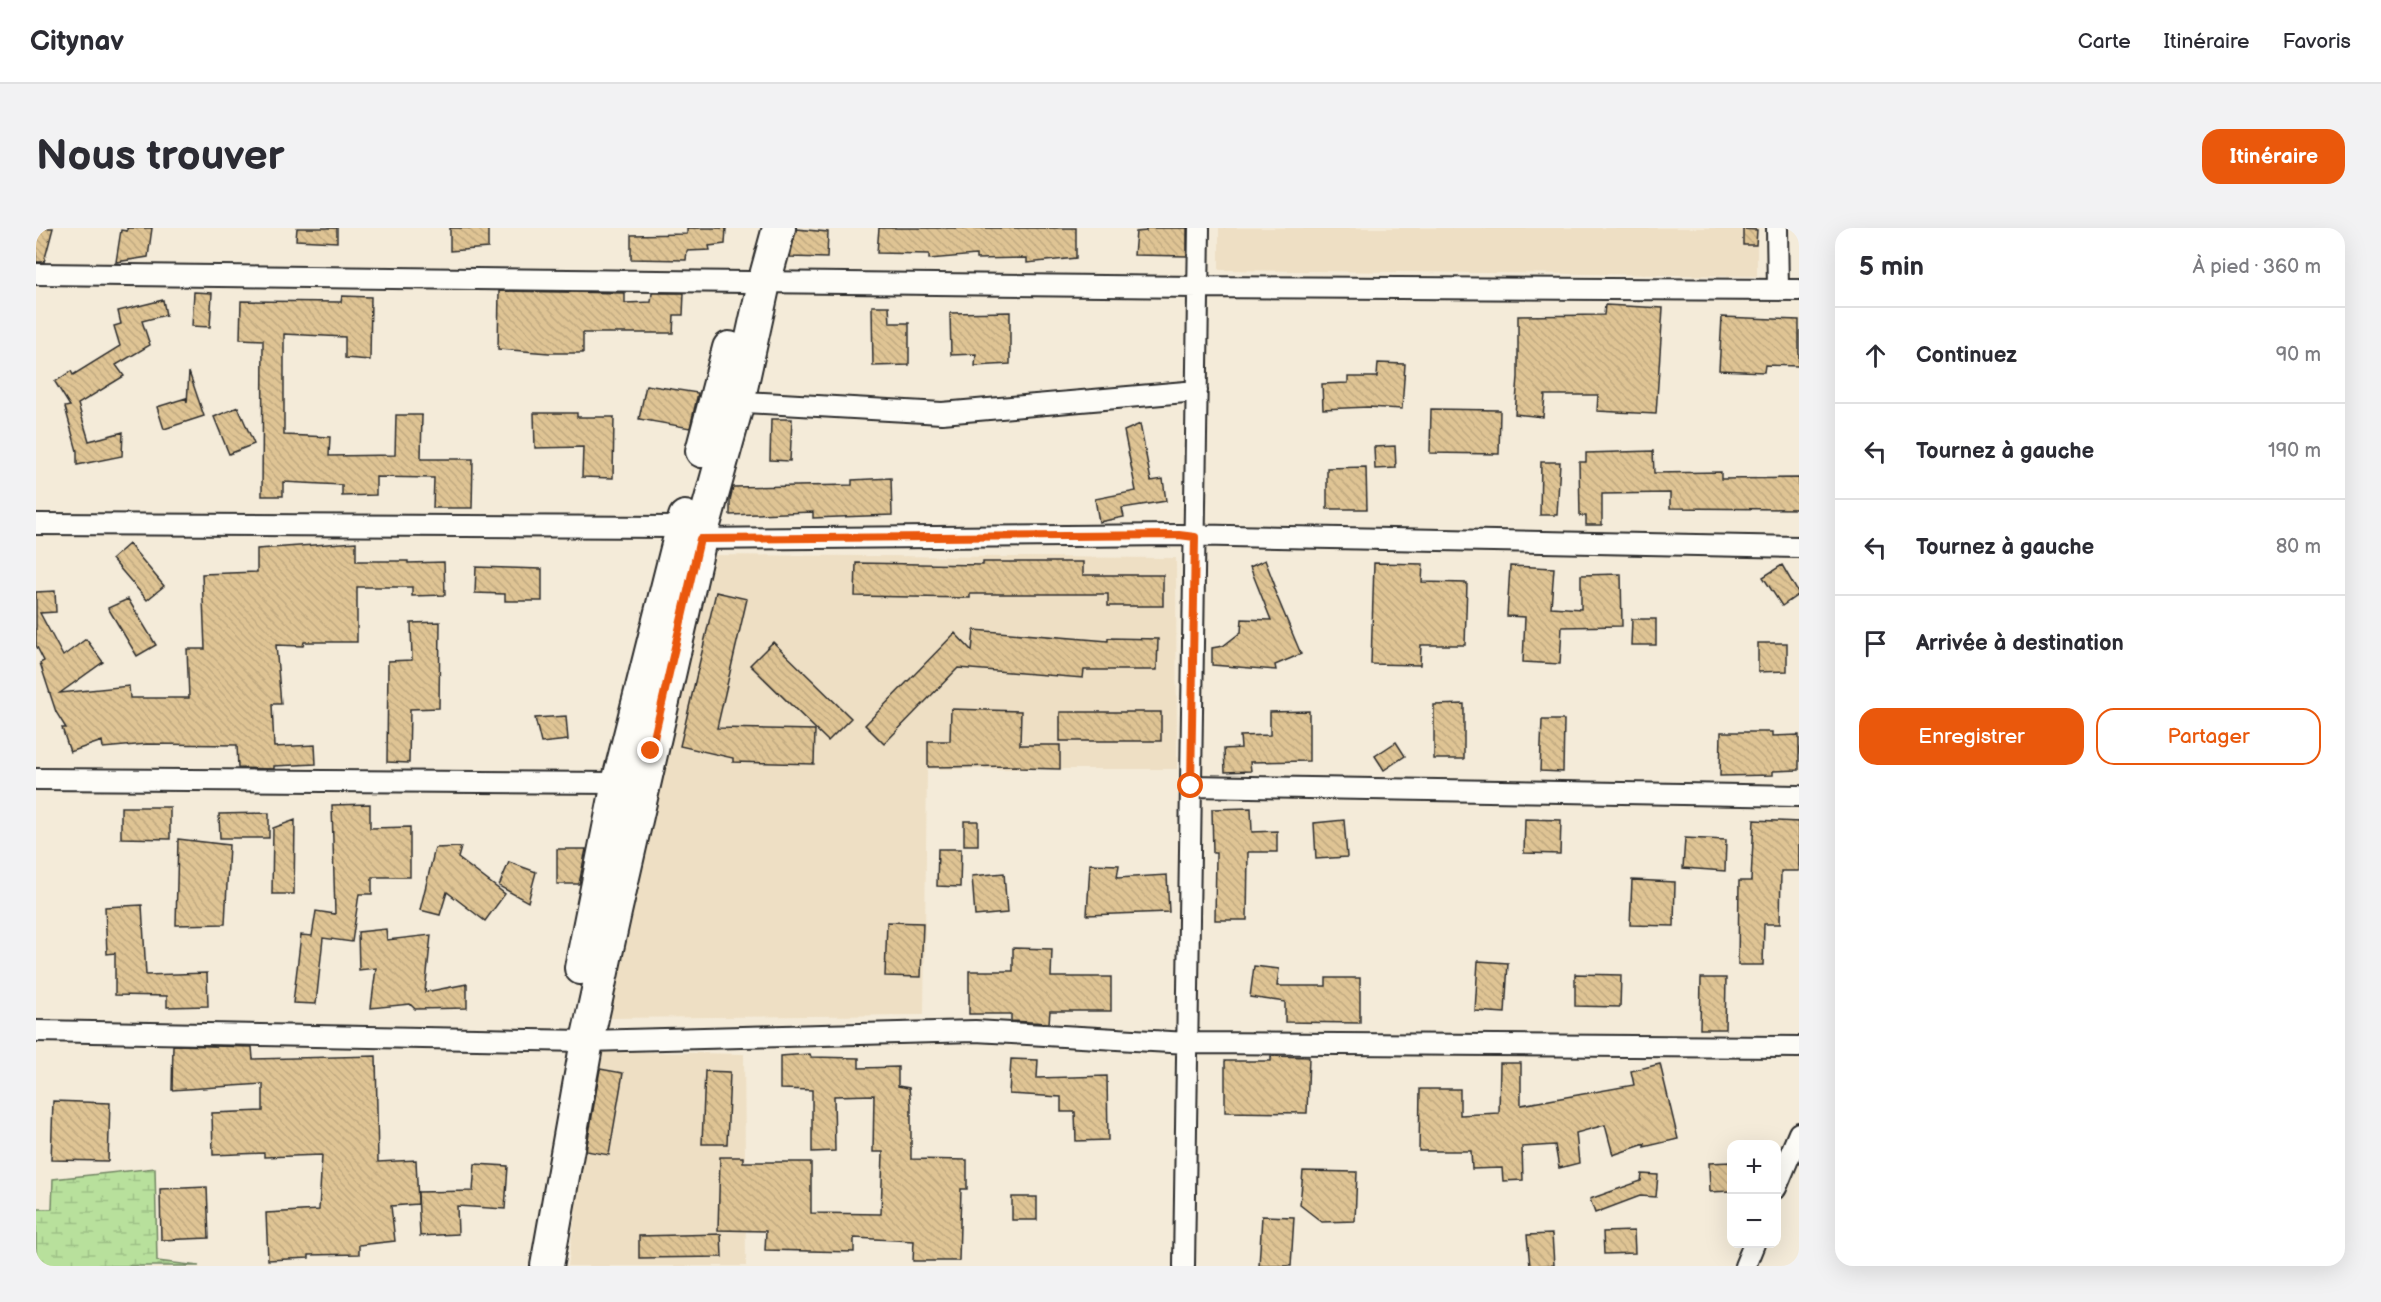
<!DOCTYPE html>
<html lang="fr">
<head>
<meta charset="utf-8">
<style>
  body { margin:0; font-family:"Balsamiq Sans",sans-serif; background:#f2f2f3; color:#2b2b33 }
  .controls { position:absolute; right:18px; bottom:18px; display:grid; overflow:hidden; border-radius:12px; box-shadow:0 6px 24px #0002 }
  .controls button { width:54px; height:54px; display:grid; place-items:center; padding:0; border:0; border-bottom:2px solid #e1e1e2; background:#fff; color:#2b2b33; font:30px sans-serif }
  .stop { position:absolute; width:18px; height:18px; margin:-14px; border:4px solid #ea580c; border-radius:50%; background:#fff }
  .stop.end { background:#ea580c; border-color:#fff; box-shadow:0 2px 6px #0008 }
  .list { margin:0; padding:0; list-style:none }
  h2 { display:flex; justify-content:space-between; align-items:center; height:78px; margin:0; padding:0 24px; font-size:26px }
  h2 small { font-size:20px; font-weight:400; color:#7c7c81 }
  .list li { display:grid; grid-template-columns:39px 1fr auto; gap:18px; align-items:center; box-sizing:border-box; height:96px; padding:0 24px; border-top:2px solid #e1e1e2 }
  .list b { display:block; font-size:22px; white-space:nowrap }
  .list em { font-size:20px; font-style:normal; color:#7c7c81 }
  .actions { display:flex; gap:12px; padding:18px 24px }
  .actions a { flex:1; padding:14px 0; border:2px solid #ea580c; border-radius:18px; text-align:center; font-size:21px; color:#ea580c }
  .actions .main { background:#ea580c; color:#fff }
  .icon { flex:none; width:33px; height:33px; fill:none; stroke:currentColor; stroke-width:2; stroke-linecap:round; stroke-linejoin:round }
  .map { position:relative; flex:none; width:1763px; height:1038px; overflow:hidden; border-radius:18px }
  header { display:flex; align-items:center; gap:36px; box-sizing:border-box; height:84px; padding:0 30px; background:#fff; border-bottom:2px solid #e1e1e2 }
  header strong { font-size:28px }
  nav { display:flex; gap:33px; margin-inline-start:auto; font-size:21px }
  .intro { display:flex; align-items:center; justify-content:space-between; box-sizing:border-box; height:144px; padding:0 36px }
  h1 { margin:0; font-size:42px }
  .button { padding:15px 27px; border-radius:18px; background:#ea580c; color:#fff; font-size:21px; font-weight:700 }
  main { display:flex; gap:36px; padding:0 36px }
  aside { flex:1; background:#fff; border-radius:18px; box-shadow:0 6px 24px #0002 }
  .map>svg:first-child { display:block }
  .built { fill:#eedfc4 }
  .wetland { fill:url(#wetland-marsh); stroke:#728664; stroke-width:1.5 }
  .building { fill:url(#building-back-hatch); stroke:#2b2b2b; stroke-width:1.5 }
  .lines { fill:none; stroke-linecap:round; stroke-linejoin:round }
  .minor-casing { stroke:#2b2b2b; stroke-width:24 }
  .primary-casing { stroke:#2b2b2b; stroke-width:36 }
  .minor { stroke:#fdfcf7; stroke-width:20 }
  .primary { stroke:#fdfcf7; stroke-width:32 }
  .route { stroke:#ea580c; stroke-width:8 }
</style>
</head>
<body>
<header>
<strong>Citynav</strong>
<nav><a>Carte</a><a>Itinéraire</a><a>Favoris</a></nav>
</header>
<div class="intro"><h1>Nous trouver</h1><a class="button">Itinéraire</a></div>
<main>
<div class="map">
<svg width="1763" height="1038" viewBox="0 0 1763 1038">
  <defs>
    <pattern id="wetland-marsh" width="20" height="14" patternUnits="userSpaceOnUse" patternTransform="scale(1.5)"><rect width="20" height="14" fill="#b8e09c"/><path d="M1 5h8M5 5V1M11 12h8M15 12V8" fill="none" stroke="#9ec087"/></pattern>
    <pattern id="building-back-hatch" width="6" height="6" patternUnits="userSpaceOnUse" patternTransform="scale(1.5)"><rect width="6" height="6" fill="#dfc494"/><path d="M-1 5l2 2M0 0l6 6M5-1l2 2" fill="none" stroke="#c0a980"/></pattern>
  </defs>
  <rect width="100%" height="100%" fill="#f4ebd9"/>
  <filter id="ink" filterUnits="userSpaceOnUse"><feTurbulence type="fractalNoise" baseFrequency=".0167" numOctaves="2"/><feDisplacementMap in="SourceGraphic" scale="12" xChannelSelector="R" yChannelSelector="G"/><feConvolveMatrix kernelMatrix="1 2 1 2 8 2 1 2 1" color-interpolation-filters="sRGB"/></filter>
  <g filter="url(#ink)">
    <!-- built -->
    <path class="built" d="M 1183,0 L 1721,0 L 1721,48 L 1183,42 Z
      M 670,327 L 1140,330 L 1141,541 L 891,541 L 888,787 L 567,790 L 599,675 L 620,540 Z
      M 561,823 L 708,826 L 710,1038 L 532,1038 Z"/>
    <!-- wetland -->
    <path class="wetland" d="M 119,940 L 121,1033 L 163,1038 L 0,1038 L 0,981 L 16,981 L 17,951 Z"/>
    <!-- building -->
    <path class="building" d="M 0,0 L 17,0 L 8,34 L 0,34 Z
      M 91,0 L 116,0 L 112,29 L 80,34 L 85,2 L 91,3 Z
      M 261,0 L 301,0 L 301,14 L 260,12 Z
      M 414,0 L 452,0 L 452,20 L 414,23 Z
      M 651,0 L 690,0 L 689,16 L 673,18 L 674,22 L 651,23 L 650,32 L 595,31 L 595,7 L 651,6 Z
      M 843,0 L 1040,0 L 1040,30 L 991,35 L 991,30 L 940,31 L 940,27 L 893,31 L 893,26 L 841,25 Z
      M 1110,0 L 1151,0 L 1151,28 L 1098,27 L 1100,4 L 1110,3 Z
      M 760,1 L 792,4 L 791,30 L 754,29 Z
      M 1707,1 L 1721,2 L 1720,17 L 1707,17 Z
      M 463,63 L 589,65 L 589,75 L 615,74 L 616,65 L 648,65 L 647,87 L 638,87 L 637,105 L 547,105 L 547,125 L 513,125 L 462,121 Z
      M 158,64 L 176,65 L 174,99 L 156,98 Z
      M 306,68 L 335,69 L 334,132 L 309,130 L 309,109 L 248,106 L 248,207 L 294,209 L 293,228 L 359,227 L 360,187 L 386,187 L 385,231 L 437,231 L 436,280 L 397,280 L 398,250 L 340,249 L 340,267 L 306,268 L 306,257 L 247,254 L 247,268 L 226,268 L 227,112 L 204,111 L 205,73 L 305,74 Z
      M 127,72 L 130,87 L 106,93 L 114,117 L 80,137 L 88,148 L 42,176 L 53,213 L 87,204 L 86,228 L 41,237 L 41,223 L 29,179 L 34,178 L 19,154 L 35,143 L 37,147 L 84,118 L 78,98 L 85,96 L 82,83 Z
      M 1569,77 L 1627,80 L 1620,186 L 1561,183 L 1562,167 L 1509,167 L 1507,189 L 1479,186 L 1482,149 L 1482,88 L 1568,87 Z
      M 836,78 L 853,78 L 854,95 L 873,95 L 873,137 L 837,138 Z
      M 974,84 L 974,136 L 939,138 L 940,126 L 915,127 L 914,85 Z
      M 1686,89 L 1763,92 L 1763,138 L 1729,137 L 1728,144 L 1683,142 Z
      M 1342,135 L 1369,136 L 1366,181 L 1332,179 L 1287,181 L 1286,156 L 1312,155 L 1312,149 L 1341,149 Z
      M 153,144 L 168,188 L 128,201 L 121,179 L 150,170 L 151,175 Z
      M 610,157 L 662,165 L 654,200 L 603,191 Z
      M 202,179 L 218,216 L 193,226 L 178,189 Z
      M 1395,181 L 1464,182 L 1463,226 L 1394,225 Z
      M 498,185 L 541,185 L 541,189 L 578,189 L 577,250 L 546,249 L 547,219 L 499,220 Z
      M 735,191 L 756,191 L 754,233 L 734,232 Z
      M 1104,196 L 1115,253 L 1127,251 L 1130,273 L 1086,280 L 1088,289 L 1063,294 L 1059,271 L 1100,263 L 1088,203 Z
      M 1359,218 L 1360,240 L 1339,241 L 1338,219 Z
      M 1617,223 L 1618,245 L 1685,244 L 1685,251 L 1763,250 L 1763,281 L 1634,280 L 1634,265 L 1566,266 L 1566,297 L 1550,297 L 1550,288 L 1544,288 L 1543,234 L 1550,234 L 1550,225 Z
      M 1505,234 L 1524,234 L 1521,287 L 1504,287 Z
      M 1330,239 L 1331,281 L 1291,281 L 1291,240 Z
      M 855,250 L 856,287 L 777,290 L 777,284 L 694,287 L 694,272 L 697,259 L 816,257 L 816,252 Z
      M 320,314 L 320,333 L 372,333 L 372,335 L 408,334 L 409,367 L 376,368 L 376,359 L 321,359 L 321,414 L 268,414 L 267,418 L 240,417 L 245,476 L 236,476 L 238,519 L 279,517 L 280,536 L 238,538 L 238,541 L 202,540 L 201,517 L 111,516 L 67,520 L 66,513 L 34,524 L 26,500 L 30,500 L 20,484 L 4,435 L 8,433 L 0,417 L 0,364 L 19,363 L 20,384 L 4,385 L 27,428 L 50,411 L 67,434 L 24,465 L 93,458 L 94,470 L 153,470 L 151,421 L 169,421 L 166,346 L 221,344 L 221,321 Z
      M 93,316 L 128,358 L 111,372 L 76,331 Z
      M 1229,332 L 1239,358 L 1237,359 L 1265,426 L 1239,437 L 1240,442 L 1176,437 L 1176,420 L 1187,418 L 1205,404 L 1206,391 L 1235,392 L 1214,339 Z
      M 947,334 L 1047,334 L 1047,347 L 1127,347 L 1127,378 L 1072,378 L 1072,366 L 934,366 L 934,370 L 819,368 L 820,335 L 947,337 Z
      M 1338,335 L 1387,336 L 1386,354 L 1431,355 L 1429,417 L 1385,417 L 1384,437 L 1335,436 Z
      M 1746,337 L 1763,366 L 1746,378 L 1727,349 Z
      M 1474,338 L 1518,340 L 1515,379 L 1545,381 L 1545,347 L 1585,346 L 1586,398 L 1526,399 L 1524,436 L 1487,434 L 1489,389 L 1471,388 Z
      M 440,339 L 506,341 L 506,373 L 469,373 L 469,366 L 439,365 Z
      M 680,364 L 711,371 L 681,500 L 779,502 L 778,536 L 697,534 L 697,530 L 644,518 Z
      M 92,371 L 120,417 L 101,428 L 72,380 Z
      M 1596,391 L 1620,391 L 1620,417 L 1595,417 Z
      M 404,394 L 403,480 L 374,481 L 373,535 L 351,534 L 352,433 L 376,432 L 375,395 Z
      M 938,402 L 1072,413 L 1072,410 L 1122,411 L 1121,442 L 1048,442 L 1047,450 L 922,440 L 848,516 L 829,497 L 919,405 L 936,423 Z
      M 737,414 L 815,490 L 792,513 L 714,437 Z
      M 1722,415 L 1751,415 L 1751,443 L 1722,444 Z
      M 1428,476 L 1428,531 L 1398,531 L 1398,477 Z
      M 915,481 L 985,483 L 984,517 L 1024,517 L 1024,541 L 984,540 L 984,538 L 892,539 L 892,513 L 914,513 Z
      M 1273,483 L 1273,533 L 1214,534 L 1215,543 L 1189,544 L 1188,521 L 1205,520 L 1204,508 L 1234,507 L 1234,484 Z
      M 1024,484 L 1125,484 L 1125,513 L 1024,513 Z
      M 530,488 L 532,512 L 505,515 L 499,490 Z
      M 1506,492 L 1528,492 L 1527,544 L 1504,543 Z
      M 1685,504 L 1736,504 L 1736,508 L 1763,507 L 1763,542 L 1737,543 L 1737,547 L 1684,548 Z
      M 1360,514 L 1369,528 L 1348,542 L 1339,528 Z
      M 334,576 L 334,600 L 374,599 L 374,649 L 336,649 L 336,666 L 323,666 L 316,714 L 287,710 L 280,776 L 257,775 L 265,707 L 276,708 L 280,683 L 299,686 L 296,577 Z
      M 85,579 L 134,579 L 134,611 L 85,610 Z
      M 1215,580 L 1216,604 L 1241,603 L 1241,624 L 1212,624 L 1211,692 L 1179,692 L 1180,625 L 1177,625 L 1176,581 Z
      M 233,585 L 233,610 L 184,610 L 183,586 Z
      M 1489,591 L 1525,592 L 1524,626 L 1488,625 Z
      M 259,592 L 258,666 L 236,666 L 237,600 Z
      M 1308,592 L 1311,629 L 1280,631 L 1278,595 Z
      M 1718,592 L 1763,594 L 1763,643 L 1745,643 L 1744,696 L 1728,696 L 1727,737 L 1702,737 L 1703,653 L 1715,653 Z
      M 928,593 L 942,593 L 942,617 L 928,617 Z
      M 1649,610 L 1690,612 L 1689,643 L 1647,640 Z
      M 142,611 L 193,617 L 189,696 L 140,697 Z
      M 425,619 L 422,630 L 469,666 L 449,693 L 411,664 L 404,687 L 384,682 L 399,620 Z
      M 521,621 L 550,621 L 543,656 L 521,656 Z
      M 902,621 L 925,621 L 924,659 L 901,658 Z
      M 473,634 L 500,644 L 492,674 L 463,658 Z
      M 1054,636 L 1083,637 L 1081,650 L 1131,647 L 1133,684 L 1051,687 Z
      M 968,645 L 971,685 L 939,688 L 936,648 Z
      M 1596,652 L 1639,654 L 1638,698 L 1594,697 Z
      M 106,677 L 110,747 L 171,745 L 172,778 L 131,779 L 131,768 L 79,767 L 79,725 L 71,726 L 69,679 Z
      M 851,694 L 887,695 L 885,749 L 849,748 Z
      M 350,701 L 351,712 L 395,707 L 389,764 L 431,756 L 431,780 L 379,781 L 374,776 L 335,780 L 340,740 L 323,742 L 322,704 Z
      M 977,720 L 1016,721 L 1015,749 L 1075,749 L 1075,783 L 1014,783 L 1013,795 L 975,793 L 975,786 L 933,786 L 933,743 L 977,743 Z
      M 1442,733 L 1472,735 L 1469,785 L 1439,783 Z
      M 1218,738 L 1243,741 L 1241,758 L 1290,758 L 1290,750 L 1324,750 L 1324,795 L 1249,794 L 1249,774 L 1214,769 Z
      M 1539,746 L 1585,747 L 1584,779 L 1539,778 Z
      M 1665,750 L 1690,750 L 1689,801 L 1664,801 Z
      M 137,817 L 216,819 L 217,831 L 340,828 L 342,934 L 380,932 L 382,976 L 355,978 L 359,1013 L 323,1017 L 323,1026 L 273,1027 L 273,1030 L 232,1032 L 230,985 L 283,982 L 286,927 L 228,929 L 228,925 L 177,927 L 176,885 L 227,883 L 227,856 L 136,862 Z
      M 774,826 L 775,829 L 823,830 L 823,840 L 862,839 L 862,858 L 873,860 L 875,877 L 875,931 L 931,932 L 931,961 L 925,961 L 923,1033 L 877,1033 L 878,1013 L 818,1010 L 818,1024 L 729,1022 L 730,1003 L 682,1002 L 684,929 L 707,929 L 707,934 L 775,934 L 775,985 L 845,986 L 847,924 L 837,924 L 838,867 L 798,868 L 799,923 L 776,924 L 776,862 L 744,861 L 744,828 Z
      M 1235,828 L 1273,829 L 1271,885 L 1189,884 L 1189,833 L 1235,833 Z
      M 975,831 L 1002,832 L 1001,850 L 1071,848 L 1072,912 L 1040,913 L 1039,884 L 1025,884 L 1025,869 L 973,866 Z
      M 1464,835 L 1485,835 L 1485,877 L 1598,857 L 1595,843 L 1624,836 L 1642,911 L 1608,919 L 1609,916 L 1577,927 L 1569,897 L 1540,905 L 1543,935 L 1523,940 L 1519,917 L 1486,919 L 1487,952 L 1467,953 L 1466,940 L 1436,941 L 1435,923 L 1383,923 L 1384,861 L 1424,861 L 1424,887 L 1463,885 Z
      M 564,841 L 587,845 L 573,927 L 550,923 Z
      M 669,843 L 694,844 L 691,916 L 666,916 Z
      M 17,873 L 74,875 L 72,933 L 15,932 Z
      M 1695,934 L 1695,963 L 1674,964 L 1673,935 Z
      M 439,936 L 472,938 L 469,981 L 421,978 L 422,1006 L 384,1008 L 382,964 L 437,963 Z
      M 1267,943 L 1321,944 L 1319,993 L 1286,994 L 1264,977 Z
      M 1606,946 L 1622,947 L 1620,969 L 1604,968 L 1559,985 L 1554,971 L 1605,953 Z
      M 171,959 L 173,1010 L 125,1012 L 124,961 Z
      M 976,969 L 1001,969 L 1001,992 L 976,992 Z
      M 1226,988 L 1258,989 L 1255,1038 L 1223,1038 Z
      M 1598,1003 L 1599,1025 L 1568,1026 L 1567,1004 Z
      M 685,1006 L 686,1029 L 603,1030 L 603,1008 Z
      M 1516,1006 L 1518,1037 L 1494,1038 L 1491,1007 Z"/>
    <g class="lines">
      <!-- minor casing -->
      <g class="minor-casing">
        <path id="minor" d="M 1741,0 L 1742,61
          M 0,46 L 1162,59 L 1763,62
          M 691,173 L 906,185 L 1161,163
          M 0,296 L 647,299
          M 656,311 L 1143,307 L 1763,319
          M 0,551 L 582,555
          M 1155,558 L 1763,568
          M 0,803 L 551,813 L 939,803 L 1152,815 L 1763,819
          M 1740,960 L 1763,905
          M 1148,1038 L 1163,0
          M 1709,1038 L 1718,1016"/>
      </g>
      <!-- primary casing -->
      <g class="primary-casing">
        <path id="primary" d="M 666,223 L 693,120
          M 545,740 L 582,555 L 649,289
          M 511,1038 L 551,813 L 579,684 L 664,311 L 702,174 L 728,55 L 743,0"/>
      </g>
      <!-- minor -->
      <use href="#minor" class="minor"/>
      <!-- primary -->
      <use href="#primary" class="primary"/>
    </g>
  </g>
  <g class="lines" filter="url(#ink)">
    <!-- route -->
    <path class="route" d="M 615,523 L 664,311 L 1143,307 L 1159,309 L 1155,558"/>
  </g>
</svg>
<div class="controls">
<button>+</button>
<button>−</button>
</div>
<div class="stop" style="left:1155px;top:558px"></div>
<div class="stop end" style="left:615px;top:523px"></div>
</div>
<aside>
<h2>5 min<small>À pied · 360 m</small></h2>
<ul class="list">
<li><svg class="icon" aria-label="ahead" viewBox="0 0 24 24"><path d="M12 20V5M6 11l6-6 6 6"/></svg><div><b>Continuez</b></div><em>90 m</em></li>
<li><svg class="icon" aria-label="left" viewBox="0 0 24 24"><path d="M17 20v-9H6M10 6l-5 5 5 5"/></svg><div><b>Tournez à gauche</b></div><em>190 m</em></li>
<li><svg class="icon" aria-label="left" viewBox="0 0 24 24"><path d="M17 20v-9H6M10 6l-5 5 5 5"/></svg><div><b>Tournez à gauche</b></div><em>80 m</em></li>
<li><svg class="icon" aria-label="arrive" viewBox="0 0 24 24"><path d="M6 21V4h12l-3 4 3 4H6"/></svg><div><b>Arrivée à destination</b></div></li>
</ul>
<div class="actions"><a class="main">Enregistrer</a><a>Partager</a></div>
</aside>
</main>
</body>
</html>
